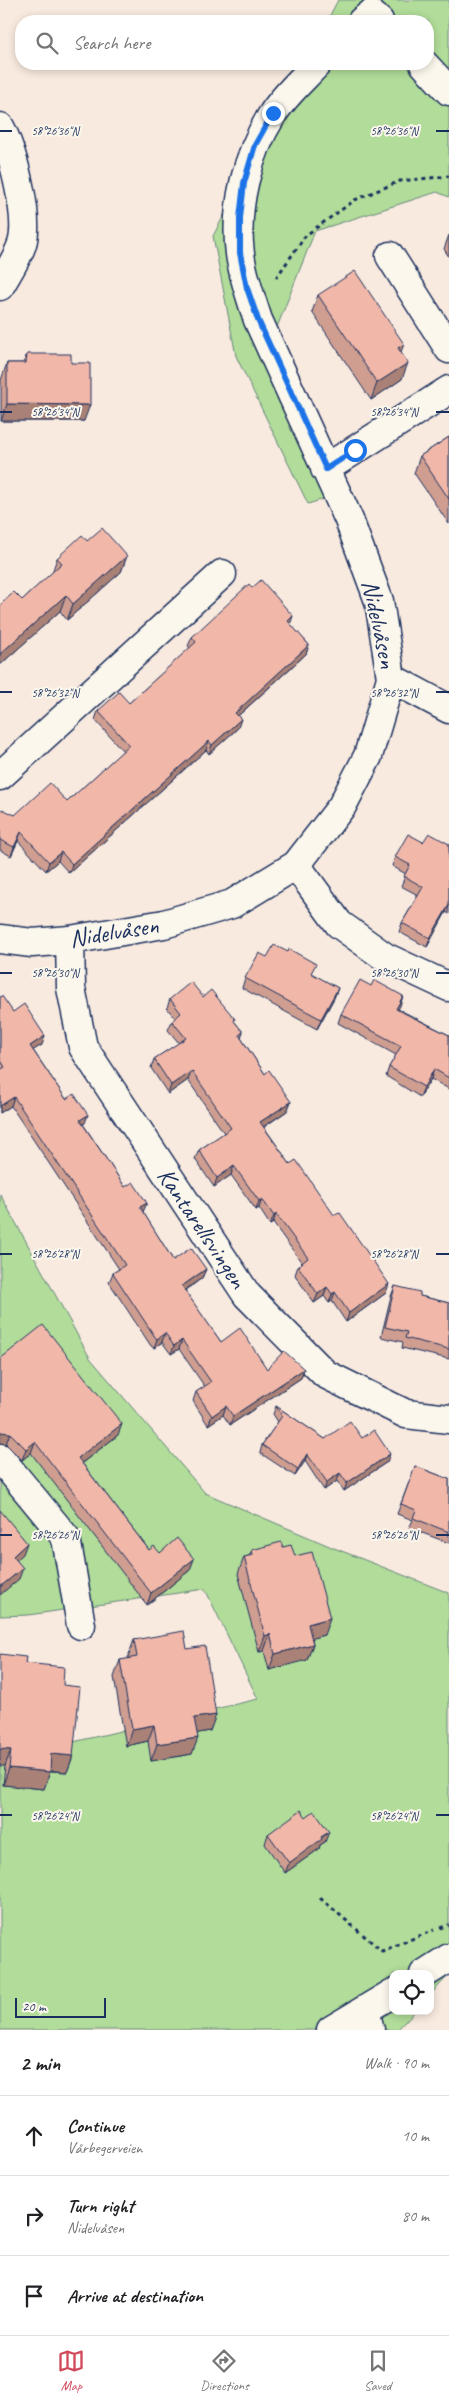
<!DOCTYPE html>
<html lang="en">
<head>
<meta charset="utf-8">
<style>
  body { margin:0; font-family:Caveat,sans-serif; background:#f6f6f6; color:#202124 }
  .controls { position:absolute; right:15px; bottom:15px; display:grid; overflow:hidden; border-radius:10px; box-shadow:0 2px 8px #0003 }
  .controls button { width:45px; height:45px; display:grid; place-items:center; padding:0; border:0; border-bottom:1px solid #e0e0e0; background:#fff; color:#202124; font:25px sans-serif }
  .scale { position:absolute; left:15px; bottom:12px; width:91px; box-sizing:border-box; padding-left:5px; border:2px solid #1b2f5e; border-top:0; font-size:14px; line-height:18px; white-space:nowrap; color:#1b2f5e; -webkit-text-stroke:4px #fbf7ec; paint-order:stroke }
  .stop { position:absolute; width:15px; height:15px; margin:-11px; border:4px solid #1a73e8; border-radius:50%; background:#fff }
  .stop.end { background:#1a73e8; border-color:#fff; box-shadow:0 1px 5px #0008 }
  .list { margin:0; padding:0; list-style:none }
  h2 { display:flex; justify-content:space-between; align-items:center; height:65px; margin:0; padding:0 20px; font-size:21px }
  h2 small { font-size:16px; font-weight:400; color:#757577 }
  .list li { display:grid; grid-template-columns:32px 1fr auto; gap:15px; align-items:center; box-sizing:border-box; height:80px; padding:0 20px; border-top:1px solid #e0e0e0 }
  .list b { display:block; font-size:19px; white-space:nowrap }
  .list p { margin:0; font-size:16px; white-space:nowrap; color:#757577 }
  .list em { font-size:16px; font-style:normal; color:#757577 }
  .icon { flex:none; width:28px; height:28px; fill:none; stroke:currentColor; stroke-width:2; stroke-linecap:round; stroke-linejoin:round }
  .map { position:relative; flex:none; width:449px; height:2030px; overflow:hidden }
  .search { position:absolute; background:#fff; box-shadow:0 2px 8px #0003; left:15px; right:15px; top:15px; height:55px; display:flex; align-items:center; gap:12px; box-sizing:border-box; padding:0 18px; border-radius:20px; color:#757577; font-size:19px }
  .sheet { height:305px; background:#fff }
  nav { display:flex; justify-content:space-around; align-items:center; box-sizing:border-box; height:70px; border-top:1px solid #e0e0e0; background:#fff; font-size:14px; color:#757577 }
  nav a { display:grid; justify-items:center; gap:2px }
  nav .on { color:#d1495b }
  .map>svg:first-child { display:block }
  .green { fill:#b1dc99; stroke:#66867c }
  .lines { fill:none; stroke-linecap:round; stroke-linejoin:round }
  .minor-casing { stroke:#1b2f5e; stroke-width:31 }
  .major-casing { stroke:#1b2f5e; stroke-width:31 }
  .path { stroke:#1b2f5e; stroke-width:3; stroke-dasharray:4 4; stroke-linecap:butt }
  .minor { stroke:#fbf7ec; stroke-width:28 }
  .major { stroke:#fbf7ec; stroke-width:28 }
  .wall { fill:#cf9e91; stroke:#1b2f5e }
  .shaded-wall { fill:#a98176; stroke:#1b2f5e }
  .building { fill:#f1b8a9; stroke:#1b2f5e }
  .route { stroke:#1a73e8; stroke-width:6 }
  .ticks { fill:none; stroke:#1b2f5e; stroke-width:2 }
  .labels { text-anchor:middle; dominant-baseline:central; stroke-width:4; stroke-linejoin:round; paint-order:stroke }
  .street-label { font-size:25px; fill:#1b2f5e; stroke:#fbf7ec }
  .ticks-label { font-size:12px; text-anchor:middle; fill:#1b2f5e; stroke:#fbf7ec; stroke-width:4; stroke-linejoin:round; paint-order:stroke }
</style>
</head>
<body>
<div class="map">
<svg width="449" height="2030" viewBox="0 0 449 2030">
  <rect width="100%" height="100%" fill="#f9eadf"/>
  <filter id="ink" filterUnits="userSpaceOnUse"><feTurbulence type="fractalNoise" baseFrequency=".02" numOctaves="2"/><feDisplacementMap in="SourceGraphic" scale="10" xChannelSelector="R" yChannelSelector="G"/><feConvolveMatrix kernelMatrix="1 2 1 2 8 2 1 2 1" color-interpolation-filters="sRGB"/></filter>
  <g filter="url(#ink)">
    <!-- green -->
    <path class="green" d="M 338,0 L 449,0 L 449,197 L 437,192 L 315,231 L 270,345 L 340,494 L 308,504 L 236,356 L 213,236 L 304,64 L 428,64 L 428,21 L 327,21 Z
      M 0,1194 L 90,1358 L 205,1493 L 334,1548 L 449,1593 L 449,1975 L 430,1995 L 430,1974 L 393,1974 L 393,2011 L 415,2011 L 397,2030 L 0,2030 L 0,1759 L 258,1699 L 205,1589 L 29,1615 L 0,1616 Z"/>
    <g class="lines">
      <!-- minor casing -->
      <g class="minor-casing">
        <path id="minor" d="M 362,21 L 371,14 L 379,21
          M 424,64 L 449,91
          M 0,127 C 13,151 30,218 22,244 C 17,259 7,273 0,286
          M 390,256 L 449,349
          M 325,469 L 449,390
          M 391,678 L 449,709
          M 0,776 L 222,574
          M 296,865 L 339,924 L 385,957 L 449,987
          M 0,939 L 32,943 L 70,940 L 164,924 L 232,904 L 296,865 L 342,806 L 368,756 L 391,678 L 379,601 L 349,520 L 258,320 C 251,298 243,277 240,254 C 234,207 247,155 272,115 C 283,97 302,80 317,64
          M 70,940 L 71,988 L 83,1047 L 247,1295 L 325,1374 L 406,1414 L 449,1419
          M 0,1458 L 66,1538 L 81,1625
          M 365,2010 L 370,2030"/>
      </g>
      <!-- major casing -->
      <g class="major-casing">
        <path id="major" d="M 424,1974 L 449,1958
          M 331,2030 L 393,1993"/>
      </g>
      <!-- path -->
      <path class="path" d="M 276,278 L 306,235 L 355,200 L 400,181 L 449,176
        M 320,1898 L 382,1951 L 434,1930
        M 440,1928 L 449,1925"/>
      <!-- minor -->
      <use href="#minor" class="minor"/>
      <!-- major -->
      <use href="#major" class="major"/>
    </g>
    <!-- wall -->
    <path class="wall" d="M 449,235 L 449,257 L 444,249 Z
      M 318,295 L 401,352 L 402,379 L 371,400 L 312,312 Z
      M 27,354 L 71,363 L 84,421 L 1,421 L 1,380 L 7,363 L 23,363 Z
      M 449,437 L 449,524 L 414,473 L 420,456 Z
      M 87,541 L 127,556 L 121,572 L 67,620 L 60,611 L 0,665 L 0,605 L 22,600 L 52,573 L 57,558 Z
      M 252,588 L 290,624 L 309,645 L 306,654 L 238,716 L 238,728 L 209,754 L 206,750 L 69,873 L 58,861 L 46,871 L 18,841 L 11,856 L 0,850 L 0,813 L 15,815 L 67,802 L 123,751 L 95,720 L 98,711 L 129,703 L 190,648 L 188,646 L 192,637 Z
      M 423,842 L 449,844 L 449,914 L 446,912 L 427,947 L 399,932 L 402,923 L 418,895 L 401,886 L 406,874 L 392,866 L 395,857 Z
      M 312,974 L 338,988 L 334,998 L 317,1029 L 242,988 L 245,978 Z
      M 371,986 L 403,996 L 398,1009 L 449,1035 L 449,1089 L 431,1079 L 420,1097 L 386,1076 L 389,1067 L 396,1055 L 338,1023 L 341,1014 Z
      M 0,997 L 42,1045 L 33,1050 L 66,1099 L 85,1123 L 83,1124 L 125,1187 L 143,1212 L 173,1260 L 206,1269 L 202,1278 L 185,1291 L 221,1342 L 267,1369 L 304,1369 L 301,1378 L 230,1425 L 223,1415 L 208,1425 L 193,1401 L 196,1392 L 205,1387 L 179,1349 L 171,1354 L 162,1342 L 154,1348 L 151,1346 L 109,1282 L 113,1273 L 119,1269 L 11,1106 L 0,1113 Z
      M 203,997 L 234,1021 L 243,1032 L 241,1038 L 265,1074 L 291,1102 L 287,1111 L 264,1127 L 290,1164 L 386,1293 L 346,1322 L 332,1301 L 329,1303 L 324,1296 L 314,1303 L 295,1275 L 298,1266 L 302,1263 L 273,1223 L 270,1225 L 259,1208 L 256,1210 L 231,1175 L 214,1187 L 195,1159 L 199,1150 L 224,1133 L 188,1080 L 168,1094 L 151,1068 L 154,1059 L 179,1043 L 168,1030 L 172,1021 L 175,1018 L 167,1008 L 170,999 Z
      M 395,1286 L 420,1296 L 449,1303 L 449,1359 L 402,1348 L 403,1342 L 381,1337 L 391,1296 Z
      M 0,1359 L 118,1435 L 82,1463 L 149,1550 L 160,1553 L 190,1570 L 147,1605 L 31,1453 L 22,1460 L 6,1444 Z
      M 276,1406 L 325,1439 L 362,1438 L 387,1462 L 344,1491 L 337,1481 L 324,1490 L 305,1461 L 295,1476 L 260,1453 L 262,1445 L 278,1422 L 273,1414 Z
      M 415,1466 L 449,1479 L 449,1543 L 409,1528 L 413,1520 L 397,1514 Z
      M 283,1547 L 295,1556 L 324,1635 L 312,1638 L 313,1644 L 307,1660 L 269,1670 L 264,1651 L 259,1652 L 238,1574 L 244,1557 L 249,1556 L 252,1550 Z
      M 134,1640 L 187,1649 L 210,1731 L 197,1733 L 192,1754 L 151,1761 L 148,1741 L 126,1746 L 114,1677 L 120,1660 L 129,1659 L 128,1657 Z
      M 25,1663 L 63,1685 L 73,1756 L 67,1772 L 50,1771 L 44,1789 L 3,1785 L 5,1766 Z
      M 306,1817 L 325,1842 L 320,1845 L 319,1849 L 285,1873 L 265,1844 L 268,1834 Z"/>
    <!-- shaded-wall -->
    <path class="shaded-wall" d="M 404,344 L 398,360 L 398,348 Z
      M 408,363 L 402,379 L 371,400 L 377,383 Z
      M 7,404 L 90,405 L 84,421 L 1,421 Z
      M 127,556 L 121,572 L 67,620 L 73,604 Z
      M 66,595 L 60,611 L 0,665 L 0,654 Z
      M 293,616 L 290,625 L 288,621 Z
      M 309,645 L 306,654 L 231,722 L 235,713 Z
      M 241,719 L 238,728 L 209,754 L 212,745 Z
      M 209,741 L 206,750 L 69,873 L 72,864 Z
      M 21,832 L 18,841 L 11,856 L 14,847 Z
      M 61,852 L 58,861 L 46,871 L 49,862 Z
      M 449,905 L 446,912 L 427,947 L 430,938 Z
      M 338,988 L 334,998 L 317,1029 L 321,1019 Z
      M 403,996 L 400,1006 L 393,1018 L 396,1009 Z
      M 45,1036 L 42,1045 L 27,1054 L 30,1046 Z
      M 434,1069 L 431,1079 L 420,1097 L 424,1087 Z
      M 192,1071 L 188,1080 L 168,1094 L 171,1085 Z
      M 14,1097 L 11,1106 L 0,1113 L 0,1106 Z
      M 291,1102 L 287,1111 L 257,1131 L 260,1122 Z
      M 88,1115 L 85,1123 L 77,1129 L 80,1120 Z
      M 234,1166 L 231,1175 L 214,1187 L 217,1178 Z
      M 262,1199 L 259,1208 L 256,1210 L 259,1201 Z
      M 147,1203 L 143,1212 L 140,1207 Z
      M 276,1214 L 273,1223 L 270,1225 L 274,1216 Z
      M 206,1269 L 202,1278 L 178,1295 L 182,1286 Z
      M 389,1284 L 386,1293 L 346,1322 L 349,1313 Z
      M 327,1287 L 324,1296 L 314,1303 L 318,1294 Z
      M 335,1292 L 332,1301 L 329,1303 L 332,1294 Z
      M 165,1333 L 162,1342 L 154,1348 L 157,1339 Z
      M 182,1340 L 179,1349 L 171,1354 L 174,1346 Z
      M 304,1369 L 301,1378 L 230,1425 L 233,1416 Z
      M 226,1406 L 223,1415 L 208,1425 L 212,1416 Z
      M 122,1424 L 118,1435 L 74,1469 L 78,1458 Z
      M 0,1432 L 10,1433 L 6,1444 L 0,1443 Z
      M 35,1442 L 31,1453 L 22,1460 L 26,1449 Z
      M 307,1454 L 305,1461 L 295,1476 L 298,1469 Z
      M 390,1454 L 387,1462 L 344,1491 L 347,1483 Z
      M 340,1473 L 337,1481 L 324,1490 L 327,1482 Z
      M 27,1543 L 23,1554 L 9,1567 L 13,1556 Z
      M 194,1559 L 190,1570 L 147,1605 L 151,1593 Z
      M 23,1568 L 19,1579 L 0,1595 L 0,1587 Z
      M 330,1618 L 324,1635 L 302,1641 L 308,1624 Z
      M 270,1634 L 264,1651 L 259,1652 L 265,1636 Z
      M 313,1644 L 307,1660 L 269,1670 L 275,1654 Z
      M 216,1715 L 210,1731 L 188,1735 L 194,1718 Z
      M 154,1725 L 148,1741 L 126,1746 L 132,1729 Z
      M 198,1738 L 192,1754 L 151,1761 L 157,1744 Z
      M 0,1749 L 11,1750 L 5,1766 L 0,1766 Z
      M 51,1754 L 73,1756 L 67,1772 L 45,1770 Z
      M 9,1768 L 50,1772 L 44,1789 L 3,1785 Z
      M 329,1832 L 325,1842 L 320,1845 L 319,1849 L 285,1873 L 289,1863 Z"/>
    <!-- building -->
    <path class="building" d="M 355,271 L 404,344 L 398,348 L 408,363 L 377,383 L 318,295 Z
      M 27,354 L 71,354 L 71,363 L 90,363 L 90,405 L 7,404 L 7,363 L 26,363 Z
      M 449,437 L 449,499 L 420,456 Z
      M 102,528 L 127,556 L 73,604 L 66,595 L 0,654 L 0,605 L 14,592 L 22,600 L 62,563 L 57,558 L 82,535 L 87,541 Z
      M 261,580 L 293,616 L 288,621 L 309,645 L 235,713 L 241,719 L 212,745 L 209,741 L 72,864 L 61,852 L 49,862 L 21,832 L 14,847 L 0,840 L 0,813 L 2,809 L 15,815 L 50,783 L 67,802 L 129,745 L 98,711 L 119,692 L 129,703 L 196,642 L 192,637 L 249,584 L 252,588 Z
      M 429,833 L 449,844 L 449,905 L 430,938 L 402,923 L 423,887 L 404,876 L 410,865 L 395,857 L 408,834 L 423,842 Z
      M 274,945 L 288,952 L 289,949 L 316,964 L 311,973 L 338,988 L 321,1019 L 245,978 L 259,953 L 267,957 Z
      M 360,980 L 371,986 L 374,980 L 403,996 L 396,1009 L 449,1035 L 449,1078 L 434,1069 L 424,1087 L 389,1067 L 401,1046 L 341,1014 Z
      M 191,982 L 203,997 L 211,990 L 235,1019 L 234,1021 L 243,1032 L 239,1035 L 265,1074 L 269,1070 L 291,1102 L 260,1122 L 290,1164 L 296,1160 L 334,1215 L 340,1213 L 389,1284 L 349,1313 L 335,1292 L 332,1294 L 327,1287 L 318,1294 L 298,1266 L 308,1258 L 276,1214 L 274,1216 L 262,1199 L 259,1201 L 234,1166 L 217,1178 L 199,1150 L 231,1128 L 192,1071 L 171,1085 L 154,1059 L 186,1038 L 172,1021 L 181,1013 L 170,999 Z
      M 2,996 L 13,1012 L 24,1004 L 45,1036 L 30,1046 L 66,1099 L 74,1094 L 88,1115 L 80,1120 L 125,1187 L 133,1182 L 147,1203 L 140,1207 L 173,1260 L 191,1248 L 206,1269 L 182,1286 L 221,1342 L 240,1328 L 267,1369 L 284,1351 L 304,1369 L 233,1416 L 226,1406 L 212,1416 L 196,1392 L 211,1382 L 182,1340 L 174,1346 L 165,1333 L 157,1339 L 155,1337 L 113,1273 L 125,1265 L 14,1097 L 0,1106 L 0,1070 L 5,1067 L 0,1059 L 0,997 Z
      M 395,1286 L 420,1292 L 420,1296 L 449,1303 L 449,1349 L 405,1338 L 407,1332 L 385,1327 Z
      M 43,1325 L 122,1424 L 78,1458 L 149,1550 L 154,1546 L 160,1553 L 177,1538 L 194,1559 L 151,1593 L 35,1442 L 26,1449 L 10,1433 L 0,1432 L 0,1359 Z
      M 276,1406 L 325,1439 L 350,1421 L 362,1438 L 374,1430 L 390,1454 L 347,1483 L 340,1473 L 327,1482 L 307,1454 L 298,1469 L 262,1445 L 282,1416 Z
      M 415,1466 L 449,1479 L 449,1532 L 413,1518 L 416,1510 L 401,1504 Z
      M 0,1510 L 27,1543 L 13,1556 L 23,1568 L 0,1587 Z
      M 281,1542 L 283,1547 L 291,1545 L 295,1556 L 312,1552 L 330,1618 L 308,1624 L 313,1644 L 275,1654 L 270,1634 L 265,1636 L 244,1557 L 253,1555 L 252,1550 Z
      M 184,1631 L 187,1649 L 205,1646 L 216,1715 L 194,1718 L 198,1738 L 157,1744 L 154,1725 L 132,1729 L 120,1660 L 137,1657 L 134,1640 Z
      M 0,1654 L 26,1657 L 25,1663 L 64,1667 L 63,1685 L 80,1687 L 73,1756 L 51,1754 L 50,1772 L 9,1768 L 11,1750 L 0,1749 Z
      M 301,1810 L 306,1817 L 314,1811 L 329,1832 L 321,1837 L 322,1839 L 289,1863 L 268,1834 Z"/>
  </g>
  <g class="lines" filter="url(#ink)">
    <!-- route -->
    <path class="route" d="M 273,113 L 255,145 L 244,183 L 240,218 L 240,253 L 247,288 L 258,320 L 326,469 L 355,450"/>
  </g>
  <!-- ticks -->
  <path class="ticks" d="M 0,131 L 12,131M 436,131 L 449,131M 0,412 L 12,412M 436,412 L 449,412M 0,692 L 12,692M 436,692 L 449,692M 0,973 L 12,973M 436,973 L 449,973M 0,1254 L 12,1254M 436,1254 L 449,1254M 0,1535 L 12,1535M 436,1535 L 449,1535M 0,1815 L 12,1815M 436,1815 L 449,1815"/>
  <g class="labels">
    <!-- street labels -->
    <g class="street-label">
      <text transform="translate(379 624) rotate(78)">Nidelvåsen</text>
      <text transform="translate(114 932) rotate(-9)">Nidelvåsen</text>
      <text transform="translate(202 1228) rotate(56)">Kantarellsvingen</text>
    </g>
  </g>
  <g class="ticks-label">
    <text x="55" y="135">58°26'36"N</text>
    <text x="394" y="135">58°26'36"N</text>
    <text x="55" y="416">58°26'34"N</text>
    <text x="394" y="416">58°26'34"N</text>
    <text x="55" y="697">58°26'32"N</text>
    <text x="394" y="697">58°26'32"N</text>
    <text x="55" y="977">58°26'30"N</text>
    <text x="394" y="977">58°26'30"N</text>
    <text x="55" y="1258">58°26'28"N</text>
    <text x="394" y="1258">58°26'28"N</text>
    <text x="55" y="1539">58°26'26"N</text>
    <text x="394" y="1539">58°26'26"N</text>
    <text x="55" y="1820">58°26'24"N</text>
    <text x="394" y="1820">58°26'24"N</text>
  </g>
</svg>
<div class="controls">
<button><svg class="icon" aria-label="locate" viewBox="0 0 24 24"><circle cx="12" cy="12" r="6"/><path d="M12 2v4M12 18v4M2 12h4M18 12h4"/></svg></button>
</div>
<div class="scale">20 m</div>
<div class="stop" style="left:355px;top:450px"></div>
<div class="stop end" style="left:273px;top:113px"></div>
<div class="search"><svg class="icon" aria-label="search" viewBox="0 0 24 24"><circle cx="10" cy="10" r="6"/><path d="M15 15l6 6"/></svg>Search here</div>
</div>
<section class="sheet">
<h2>2 min<small>Walk · 90 m</small></h2>
<ul class="list">
<li><svg class="icon" aria-label="ahead" viewBox="0 0 24 24"><path d="M12 20V5M6 11l6-6 6 6"/></svg><div><b>Continue</b><p>Vårbegerveien</p></div><em>10 m</em></li>
<li><svg class="icon" aria-label="right" viewBox="0 0 24 24"><path d="M7 20v-9h11M14 6l5 5-5 5"/></svg><div><b>Turn right</b><p>Nidelvåsen</p></div><em>80 m</em></li>
<li><svg class="icon" aria-label="arrive" viewBox="0 0 24 24"><path d="M6 21V4h12l-3 4 3 4H6"/></svg><div><b>Arrive at destination</b></div></li>
</ul>
</section>
<nav>
<a class="on"><svg class="icon" aria-label="map" viewBox="0 0 24 24"><path d="M3 6l6-2 6 2 6-2v14l-6 2-6-2-6 2zM9 4v14M15 6v14"/></svg>Map</a>
<a><svg class="icon" aria-label="directions" viewBox="0 0 24 24"><path d="M12 3l9 9-9 9-9-9zM9 14v-3h6M13 9l2 2-2 2"/></svg>Directions</a>
<a><svg class="icon" aria-label="saved" viewBox="0 0 24 24"><path d="M7 4h10v16l-5-4-5 4z"/></svg>Saved</a>
</nav>
</body>
</html>
